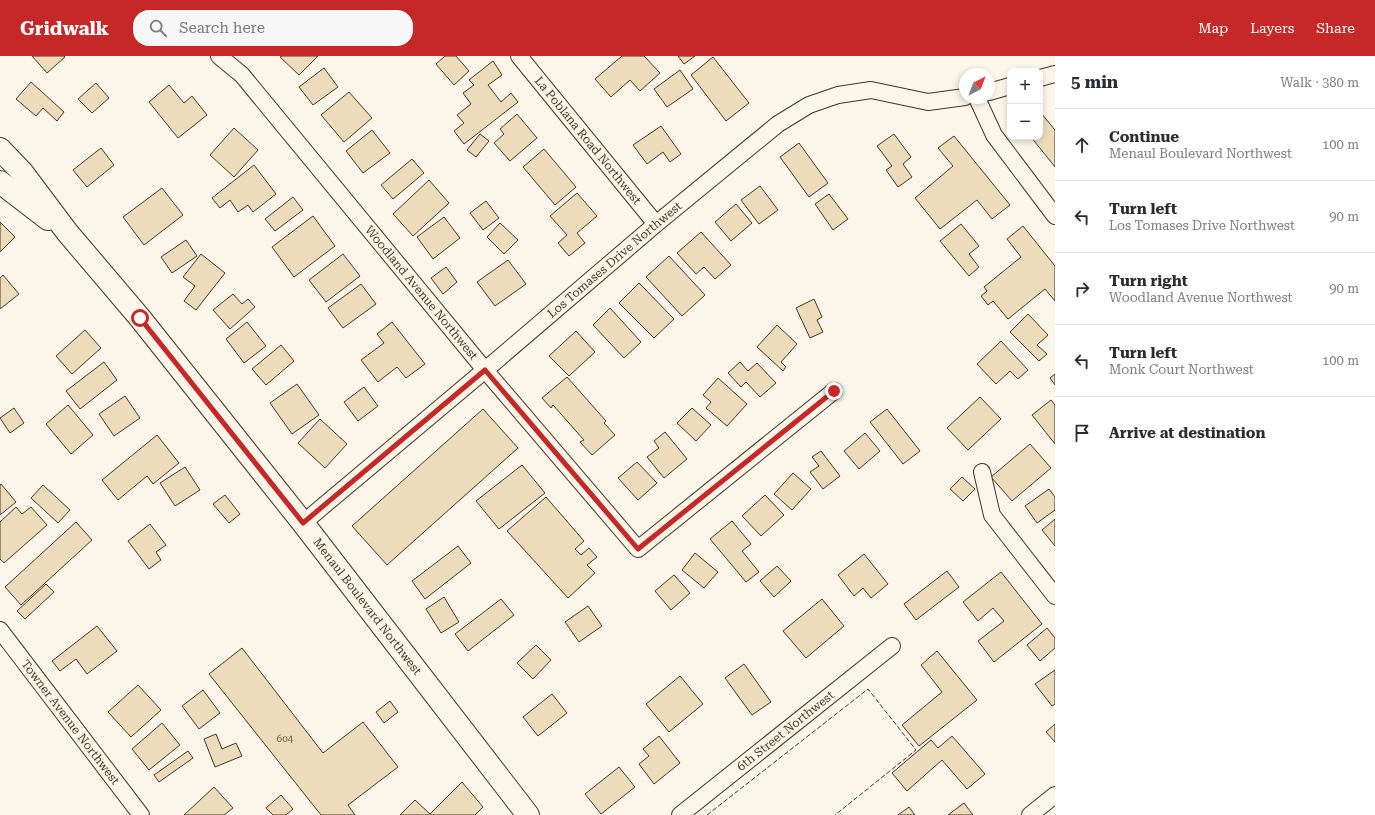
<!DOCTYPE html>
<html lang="en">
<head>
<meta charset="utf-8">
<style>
  body { margin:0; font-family:"Roboto Serif",serif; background:#f7f7f7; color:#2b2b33 }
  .controls { position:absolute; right:12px; top:12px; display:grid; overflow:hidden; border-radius:8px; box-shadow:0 2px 6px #0003 }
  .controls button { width:36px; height:36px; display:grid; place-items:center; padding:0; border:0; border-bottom:1px solid #e1e1e2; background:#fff; color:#2b2b33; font:20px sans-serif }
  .compass { position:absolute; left:959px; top:12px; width:36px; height:36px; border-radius:50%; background:#fff; box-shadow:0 2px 6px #0003; rotate:42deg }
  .stop { position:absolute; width:12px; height:12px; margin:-9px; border:3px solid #c62828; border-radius:50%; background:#fff }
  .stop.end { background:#c62828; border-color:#fff; box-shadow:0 1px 4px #0008 }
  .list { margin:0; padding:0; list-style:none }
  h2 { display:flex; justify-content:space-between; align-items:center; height:52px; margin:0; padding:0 16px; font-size:17px }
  h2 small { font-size:13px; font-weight:400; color:#7c7c81 }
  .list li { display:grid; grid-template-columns:26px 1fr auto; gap:12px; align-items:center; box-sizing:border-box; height:72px; padding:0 16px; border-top:1px solid #e1e1e2 }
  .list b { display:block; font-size:15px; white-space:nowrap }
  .list p { margin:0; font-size:13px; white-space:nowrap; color:#7c7c81 }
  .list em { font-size:13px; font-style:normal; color:#7c7c81 }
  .icon { flex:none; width:22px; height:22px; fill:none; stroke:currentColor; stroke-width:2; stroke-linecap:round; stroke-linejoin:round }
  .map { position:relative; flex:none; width:1055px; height:759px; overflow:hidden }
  header { display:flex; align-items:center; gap:24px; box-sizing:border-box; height:56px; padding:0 20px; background:#c62828; color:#fff }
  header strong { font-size:19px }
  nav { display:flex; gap:22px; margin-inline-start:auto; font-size:14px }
  .search { width:280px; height:36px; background:#f7f7f7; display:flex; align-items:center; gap:10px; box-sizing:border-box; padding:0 14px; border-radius:16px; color:#7c7c81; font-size:15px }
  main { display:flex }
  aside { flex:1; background:#fff }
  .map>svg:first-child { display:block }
  .building { fill:#ecdcbc; stroke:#4a3520 }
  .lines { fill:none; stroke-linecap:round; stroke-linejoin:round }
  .street-casing { stroke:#4a3520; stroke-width:18 }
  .secondary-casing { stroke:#4a3520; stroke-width:24 }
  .street { stroke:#fbf6e9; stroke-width:16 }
  .secondary { stroke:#fbf6e9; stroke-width:22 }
  .fence { stroke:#4a3520; stroke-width:1; stroke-dasharray:5 2; stroke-linecap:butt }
  .route { stroke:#c62828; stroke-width:5 }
  .labels { text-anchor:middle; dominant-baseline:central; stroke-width:3; stroke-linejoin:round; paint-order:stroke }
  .number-label { font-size:10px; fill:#725f47 }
  .street-label { font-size:12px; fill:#4a3520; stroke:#fbf6e9 }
</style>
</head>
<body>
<header>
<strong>Gridwalk</strong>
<div class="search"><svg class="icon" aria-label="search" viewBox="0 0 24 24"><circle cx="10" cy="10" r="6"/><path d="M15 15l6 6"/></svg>Search here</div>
<nav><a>Map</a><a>Layers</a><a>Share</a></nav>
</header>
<main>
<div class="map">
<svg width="1055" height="759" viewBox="0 0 1055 759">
  <rect width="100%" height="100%" fill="#fbf6e9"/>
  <!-- building -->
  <path class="building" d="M 32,0 L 64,0 L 65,1 L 47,17 Z
    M 282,0 L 318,0 L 299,19 L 280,1 Z
    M 445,0 L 456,0 L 469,15 L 454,29 L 436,8 Z
    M 622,0 L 644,0 L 660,17 L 640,35 L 630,24 L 611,41 L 595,23 Z
    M 678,0 L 695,0 L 684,8 Z
    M 713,1 L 749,47 L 726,65 L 691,19 Z
    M 493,5 L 502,19 L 488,29 L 501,46 L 511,37 L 518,46 L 464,88 L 454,75 L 464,67 L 457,59 L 471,48 L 463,37 L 474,29 L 469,24 Z
    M 324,12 L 338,31 L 313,49 L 299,31 Z
    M 680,14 L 693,33 L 667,51 L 654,33 Z
    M 31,26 L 64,56 L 57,65 L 43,52 L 36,60 L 16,43 Z
    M 96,27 L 109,42 L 92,57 L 78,43 Z
    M 169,29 L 184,47 L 192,40 L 207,59 L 178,82 L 149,46 Z
    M 349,36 L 372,62 L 344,86 L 321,59 Z
    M 1041,57 L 1055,74 L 1055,111 L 1031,81 L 1040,81 Z
    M 517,58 L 537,82 L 510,105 L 494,87 L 504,78 L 500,73 Z
    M 661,70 L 681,98 L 670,106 L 663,96 L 647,108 L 633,89 Z
    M 234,72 L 258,94 L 234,121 L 210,99 Z
    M 372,74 L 390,97 L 363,117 L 346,95 Z
    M 480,78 L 489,85 L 476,101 L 467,94 Z
    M 894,78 L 911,101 L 903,108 L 912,121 L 898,131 L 886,114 L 892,110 L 877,90 Z
    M 954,80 L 1010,149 L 992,163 L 977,144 L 940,173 L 915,142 L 953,110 L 938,92 Z
    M 799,87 L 828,127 L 809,141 L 780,101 Z
    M 101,92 L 114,109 L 87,131 L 73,114 Z
    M 544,93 L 576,131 L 555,149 L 523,111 Z
    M 412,103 L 424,117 L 393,143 L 381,129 Z
    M 254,109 L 276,138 L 253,156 L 248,149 L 238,156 L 230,144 L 220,152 L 212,142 Z
    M 429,124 L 449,147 L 413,180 L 393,158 Z
    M 760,130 L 778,154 L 759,168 L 741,144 Z
    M 162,132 L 183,159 L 144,189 L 123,161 Z
    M 577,137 L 597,160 L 577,177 L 585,187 L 569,200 L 558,187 L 567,179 L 550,160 Z
    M 829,138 L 848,163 L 833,174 L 815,148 Z
    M 293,141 L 303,154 L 275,175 L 265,163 Z
    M 486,145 L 499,162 L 483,174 L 470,157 Z
    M 736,148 L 752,167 L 731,185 L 715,166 Z
    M 313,160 L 335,190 L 294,221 L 272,191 Z
    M 444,161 L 460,182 L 433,203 L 417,181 Z
    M 0,166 L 15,181 L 0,196 Z
    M 500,167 L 518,184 L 504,198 L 487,181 Z
    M 961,168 L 979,190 L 969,198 L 979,211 L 969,220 L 940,185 Z
    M 1023,170 L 1055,210 L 1055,245 L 1045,233 L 1008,263 L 993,245 L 988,249 L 981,240 L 987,235 L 984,231 L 1021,201 L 1007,183 Z
    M 701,176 L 731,209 L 715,223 L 704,211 L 696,218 L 677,197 Z
    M 186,184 L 197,200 L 172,217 L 161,201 Z
    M 201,198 L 225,217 L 196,254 L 184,245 L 195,230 L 183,221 Z
    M 343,198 L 360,220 L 326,246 L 309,224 Z
    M 669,200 L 705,239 L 682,260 L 646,221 Z
    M 508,204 L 526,228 L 495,250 L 477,226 Z
    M 446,211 L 457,226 L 443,238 L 431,222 Z
    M 3,219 L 19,238 L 0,253 L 0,222 Z
    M 639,227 L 674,263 L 654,282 L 619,247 Z
    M 361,228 L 376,248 L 343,272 L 328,252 Z
    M 233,238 L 242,248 L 248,243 L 255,251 L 230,273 L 213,254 Z
    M 814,243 L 822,261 L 817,264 L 823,276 L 810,282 L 796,252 Z
    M 610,252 L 641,286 L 624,302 L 593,269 Z
    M 1028,258 L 1048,279 L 1037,289 L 1047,298 L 1039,305 L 1010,276 Z
    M 247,266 L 266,290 L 244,307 L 226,283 Z
    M 392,266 L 425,308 L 406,322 L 397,311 L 378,326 L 361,304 L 384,287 L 377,278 Z
    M 777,269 L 797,288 L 781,306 L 786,311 L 783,315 L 757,291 Z
    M 85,274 L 101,292 L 72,318 L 56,300 Z
    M 576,275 L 595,296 L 569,320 L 549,300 Z
    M 1001,285 L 1028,314 L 1018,323 L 1010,315 L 996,328 L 977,308 Z
    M 281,289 L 294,305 L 266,329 L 252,313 Z
    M 104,306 L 117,324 L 80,353 L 66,335 Z
    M 740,306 L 748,315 L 757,307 L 776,327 L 760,341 L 746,326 L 741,331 L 728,317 Z
    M 1055,318 L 1055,329 L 1050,322 Z
    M 567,321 L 606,365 L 604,367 L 615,379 L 592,399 L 580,386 L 584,384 L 553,349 L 551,352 L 542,342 Z
    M 718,322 L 747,348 L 727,370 L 706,352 L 711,346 L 703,339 Z
    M 297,328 L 319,359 L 292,378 L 270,347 Z
    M 364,331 L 378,350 L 358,365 L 344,346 Z
    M 125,340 L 140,362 L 114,380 L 99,358 Z
    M 980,341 L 1001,363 L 968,394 L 947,372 Z
    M 1051,344 L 1055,349 L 1055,388 L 1032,359 Z
    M 68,349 L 93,379 L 71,398 L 46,368 Z
    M 14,352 L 24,367 L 10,377 L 0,362 Z
    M 692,352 L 711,369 L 696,385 L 677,367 Z
    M 483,353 L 518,392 L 387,509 L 352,470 Z
    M 887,353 L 920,395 L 903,408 L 870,366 Z
    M 320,363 L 347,388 L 325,412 L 298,387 Z
    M 665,376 L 687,403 L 664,422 L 647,401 L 659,392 L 654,385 Z
    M 865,377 L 880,395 L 859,413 L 844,395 Z
    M 157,379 L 179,407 L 153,428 L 147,420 L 118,444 L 102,424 Z
    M 1030,388 L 1051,412 L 1012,445 L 991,421 Z
    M 821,395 L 840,420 L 823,433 L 810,416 L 819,410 L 812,401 Z
    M 637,406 L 657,427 L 638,444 L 618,422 Z
    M 522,409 L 545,437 L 499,473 L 476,445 Z
    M 185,411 L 200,434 L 175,450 L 160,427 Z
    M 793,417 L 811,433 L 792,454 L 774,438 Z
    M 962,421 L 975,433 L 963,445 L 950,433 Z
    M 1,428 L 16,446 L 0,459 L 0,429 Z
    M 43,429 L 70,454 L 58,467 L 31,442 Z
    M 1049,433 L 1055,441 L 1055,454 L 1037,467 L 1025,450 Z
    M 225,439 L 240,458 L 229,467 L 213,448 Z
    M 765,439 L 784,459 L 761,480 L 742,460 Z
    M 546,441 L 584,485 L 575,493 L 581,499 L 589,492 L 597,501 L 587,509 L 595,517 L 568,542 L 507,475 Z
    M 16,451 L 22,458 L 31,451 L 47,469 L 4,507 L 0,503 L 0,466 Z
    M 1055,463 L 1055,490 L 1042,474 Z
    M 732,465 L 751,488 L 742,495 L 759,516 L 746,526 L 710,483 Z
    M 76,466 L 92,484 L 21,549 L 5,531 Z
    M 150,468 L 166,489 L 156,496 L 161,504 L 149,513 L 128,485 Z
    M 458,490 L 471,507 L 425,543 L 412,525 Z
    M 695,497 L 718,516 L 704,532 L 682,514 Z
    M 864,498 L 888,528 L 871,542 L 863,532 L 854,540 L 838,519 Z
    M 777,510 L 791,525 L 774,541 L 760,525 Z
    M 947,515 L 959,531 L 916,564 L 904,548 Z
    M 1001,516 L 1042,568 L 994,606 L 978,585 L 1004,565 L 993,552 L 978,565 L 963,546 Z
    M 674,519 L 690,537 L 671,554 L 655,535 Z
    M 46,528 L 54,536 L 25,563 L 17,555 Z
    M 444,541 L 459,566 L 441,577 L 426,553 Z
    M 501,543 L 514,559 L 468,595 L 455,578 Z
    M 822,543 L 844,570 L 806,602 L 783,575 Z
    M 588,550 L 602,570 L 579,586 L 565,566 Z
    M 97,570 L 117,595 L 87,618 L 76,603 L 60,615 L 52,605 Z
    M 1047,572 L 1055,582 L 1055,592 L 1040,605 L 1027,589 Z
    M 536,589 L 551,604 L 533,623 L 517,607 Z
    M 242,592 L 323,697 L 363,666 L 398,711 L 348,749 L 355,759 L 321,759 L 209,618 Z
    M 937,595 L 977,644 L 919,690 L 902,669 L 942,636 L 921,609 Z
    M 744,608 L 771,646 L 752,659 L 725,622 Z
    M 1055,614 L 1055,648 L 1052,650 L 1035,628 Z
    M 680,620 L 703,648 L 669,676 L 646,648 Z
    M 138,629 L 161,654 L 131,681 L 108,656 Z
    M 203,634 L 220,657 L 199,673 L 182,650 Z
    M 552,638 L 567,657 L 538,680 L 523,661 Z
    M 390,645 L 398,656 L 384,667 L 376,656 Z
    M 162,667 L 180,689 L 149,714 L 132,693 Z
    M 1055,668 L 1055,686 L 1046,676 Z
    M 216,678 L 222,693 L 236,687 L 242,700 L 215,711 L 204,683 Z
    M 659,680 L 680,707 L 654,728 L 639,708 L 649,700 L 643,693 Z
    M 952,680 L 985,718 L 967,733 L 942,704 L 907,735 L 892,717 L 931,684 L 938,692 Z
    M 188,695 L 193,702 L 159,726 L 154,719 Z
    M 619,711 L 635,731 L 601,758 L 585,738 Z
    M 462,726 L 483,751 L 475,759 L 400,759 L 415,744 L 430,758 Z
    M 214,731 L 233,752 L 224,759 L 184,759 Z
    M 281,739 L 293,753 L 286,759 L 273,759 L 266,752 Z
    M 964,747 L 973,759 L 948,759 Z
    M 909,751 L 915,759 L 898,759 Z"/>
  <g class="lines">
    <!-- street casing -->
    <g class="street-casing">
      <g id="street">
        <path id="s1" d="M 219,0 L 242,19 L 485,314 L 638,493 L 834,335"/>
        <path id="s2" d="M 519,0 L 656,168"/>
        <path d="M 1040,22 L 1055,18"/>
        <path d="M 989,36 L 1010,30"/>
        <path d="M 977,42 L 994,79 L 1055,160"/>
        <path d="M 982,416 L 992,459 L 1055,540"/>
        <path id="s3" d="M 303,467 L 497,304 L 656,168 L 778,68 L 809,49 L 838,39 L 871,34 L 928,46 L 965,41"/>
        <path id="s4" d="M 0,574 L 141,759"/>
        <path id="s5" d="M 680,759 L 892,590"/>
        <path d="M 1030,759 L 1055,739"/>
      </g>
    </g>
    <!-- secondary casing -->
    <g class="secondary-casing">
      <g id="secondary">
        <path id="s6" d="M 0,93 L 22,116 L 67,176 L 140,262 L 303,467 L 528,759"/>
        <path d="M 0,126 L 48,163"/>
      </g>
    </g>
    <!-- street -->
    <use href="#street" class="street"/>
    <!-- secondary -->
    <use href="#secondary" class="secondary"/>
    <!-- fence -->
    <path class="fence" d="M 707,759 L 868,633 L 916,694 L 835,759"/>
  </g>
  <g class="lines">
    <!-- route -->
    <path class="route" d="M 140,262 L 303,467 L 485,314 L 638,493 L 834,335"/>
  </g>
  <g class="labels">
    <!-- number labels -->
    <g class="number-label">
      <text x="285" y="682">604</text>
    </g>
    <!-- street labels -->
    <g class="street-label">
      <text stroke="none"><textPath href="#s2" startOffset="109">La Poblana Road Northwest</textPath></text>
      <text stroke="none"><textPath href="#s3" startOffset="408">Los Tomases Drive Northwest</textPath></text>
      <text stroke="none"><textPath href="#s1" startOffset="312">Woodland Avenue Northwest</textPath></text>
      <text stroke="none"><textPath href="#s6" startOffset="587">Menaul Boulevard Northwest</textPath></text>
      <text stroke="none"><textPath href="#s4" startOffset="116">Towner Avenue Northwest</textPath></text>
      <text stroke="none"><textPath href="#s5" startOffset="135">6th Street Northwest</textPath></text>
    </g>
  </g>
</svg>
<div class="controls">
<button>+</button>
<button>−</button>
</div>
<svg class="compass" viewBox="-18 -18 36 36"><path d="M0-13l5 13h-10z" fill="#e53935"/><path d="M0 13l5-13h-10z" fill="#7c7c81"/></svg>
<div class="stop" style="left:140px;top:262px"></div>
<div class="stop end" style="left:834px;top:335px"></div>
</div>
<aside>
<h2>5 min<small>Walk · 380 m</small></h2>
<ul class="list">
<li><svg class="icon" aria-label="ahead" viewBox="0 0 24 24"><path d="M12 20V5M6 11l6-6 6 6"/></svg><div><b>Continue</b><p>Menaul Boulevard Northwest</p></div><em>100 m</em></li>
<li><svg class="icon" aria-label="left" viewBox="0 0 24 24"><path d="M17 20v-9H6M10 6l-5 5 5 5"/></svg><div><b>Turn left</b><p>Los Tomases Drive Northwest</p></div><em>90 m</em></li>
<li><svg class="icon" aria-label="right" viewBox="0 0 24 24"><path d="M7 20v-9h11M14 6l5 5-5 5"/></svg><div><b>Turn right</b><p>Woodland Avenue Northwest</p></div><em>90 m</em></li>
<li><svg class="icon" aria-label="left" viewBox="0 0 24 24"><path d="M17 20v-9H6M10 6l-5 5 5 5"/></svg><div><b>Turn left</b><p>Monk Court Northwest</p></div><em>100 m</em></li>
<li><svg class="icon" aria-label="arrive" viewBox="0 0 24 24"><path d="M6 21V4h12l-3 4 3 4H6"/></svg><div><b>Arrive at destination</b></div></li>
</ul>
</aside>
</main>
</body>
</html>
